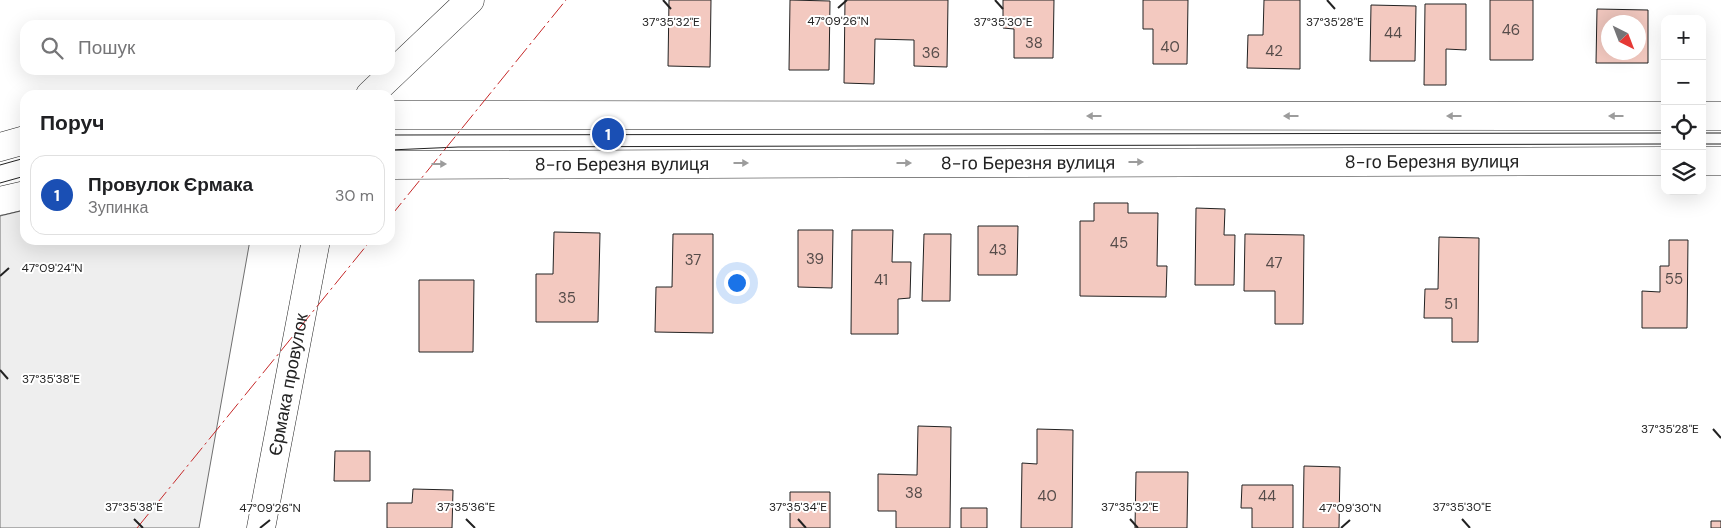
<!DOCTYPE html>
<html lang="uk">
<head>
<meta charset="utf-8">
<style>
  body { margin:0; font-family:"DM Sans",sans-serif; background:#f2f2f2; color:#202124 }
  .controls { position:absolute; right:15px; top:15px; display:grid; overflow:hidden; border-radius:10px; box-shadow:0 5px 20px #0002 }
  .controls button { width:45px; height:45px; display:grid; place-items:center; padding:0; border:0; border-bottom:1px solid #e0e0e0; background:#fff; color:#202124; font:25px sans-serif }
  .compass { position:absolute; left:1601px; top:15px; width:45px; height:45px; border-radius:50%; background:#fff; box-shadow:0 5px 20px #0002; rotate:138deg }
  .you { position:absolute; left:736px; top:282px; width:18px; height:18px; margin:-12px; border:4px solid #fff; border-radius:50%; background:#1a73e8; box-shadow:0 0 0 8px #1a73e833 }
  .badge { display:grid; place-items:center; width:32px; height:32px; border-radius:50%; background:#c62828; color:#fff; font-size:16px; font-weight:700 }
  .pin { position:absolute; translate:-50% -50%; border:2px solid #fff; box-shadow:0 1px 5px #0006 }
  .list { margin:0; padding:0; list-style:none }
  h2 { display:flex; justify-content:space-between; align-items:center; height:65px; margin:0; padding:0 20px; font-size:21px }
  h2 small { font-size:16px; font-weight:400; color:#757577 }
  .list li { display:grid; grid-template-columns:32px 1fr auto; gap:15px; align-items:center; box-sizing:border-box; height:80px; margin:0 10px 10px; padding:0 10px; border:1px solid #e0e0e0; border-radius:15px }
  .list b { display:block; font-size:19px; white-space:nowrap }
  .list p { margin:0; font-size:16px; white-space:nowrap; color:#757577 }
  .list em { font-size:16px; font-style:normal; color:#757577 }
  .icon { flex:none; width:28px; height:28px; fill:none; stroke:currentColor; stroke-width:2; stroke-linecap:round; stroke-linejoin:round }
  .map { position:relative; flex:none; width:1721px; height:528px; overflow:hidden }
  .search { position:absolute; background:#fff; box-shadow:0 5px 20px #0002; left:20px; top:20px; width:375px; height:55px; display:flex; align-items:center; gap:12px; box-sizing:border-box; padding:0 18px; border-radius:15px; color:#757577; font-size:19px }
  .panel { position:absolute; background:#fff; box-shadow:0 5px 20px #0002; left:20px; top:90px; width:375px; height:155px; border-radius:15px }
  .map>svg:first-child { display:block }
  .green { fill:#eee; stroke:#6f6f6f }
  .building { fill:#f3c9c0; stroke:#222; fill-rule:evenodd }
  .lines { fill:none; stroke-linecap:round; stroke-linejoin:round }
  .minor-casing { stroke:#222; stroke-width:29 }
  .major-casing { stroke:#222; stroke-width:29 }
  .minor { stroke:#fff; stroke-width:28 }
  .major { stroke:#fff; stroke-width:28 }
  .tram { stroke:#222; stroke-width:1 }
  .power { stroke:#c62828; stroke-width:1; stroke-dasharray:18 4 2.5 4; stroke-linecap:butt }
  .oneway { fill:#9c9c9c }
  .ticks { fill:none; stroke:#222; stroke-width:2 }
  .labels { text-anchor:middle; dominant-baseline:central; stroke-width:4; stroke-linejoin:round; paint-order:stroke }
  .number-label { font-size:15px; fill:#564c4a }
  .street-label { font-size:18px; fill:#222; stroke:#fff }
  .ticks-label { font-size:12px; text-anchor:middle; fill:#222; stroke:#fff; stroke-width:4; stroke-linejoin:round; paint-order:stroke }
</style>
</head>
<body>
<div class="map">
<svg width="1721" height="528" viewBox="0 0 1721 528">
  <rect width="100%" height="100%" fill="#fff"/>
  <!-- green -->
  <path class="green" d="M 25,210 L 25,240 L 250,240 L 199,528 L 0,528 L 0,216 Z"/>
  <!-- building -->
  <path class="building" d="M 669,0 L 711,0 L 710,67 L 668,66 Z
    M 790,0 L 830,1 L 829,70 L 789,70 Z
    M 845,0 L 948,0 L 947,67 L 914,66 L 914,40 L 875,39 L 874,84 L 844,83 Z
    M 1003,0 L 1054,0 L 1053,58 L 1014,58 L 1014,29 L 1003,28 Z
    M 1143,0 L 1188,0 L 1187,64 L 1153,64 L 1153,29 L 1143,29 Z
    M 1264,0 L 1300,0 L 1300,69 L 1247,68 L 1248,35 L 1263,35 Z
    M 1490,0 L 1533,0 L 1533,60 L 1490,60 Z
    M 1425,4 L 1466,4 L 1466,50 L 1446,49 L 1446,85 L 1424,85 Z
    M 1371,5 L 1416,6 L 1415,61 L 1370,61 Z
    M 1597,9 L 1648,10 L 1648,63 L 1596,63 ZM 1608,22 L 1638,22 L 1638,52 L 1608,52 Z
    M 1094,203 L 1128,203 L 1128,213 L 1158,213 L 1157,266 L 1167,266 L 1166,297 L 1080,296 L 1080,221 L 1094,221 Z
    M 1196,208 L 1225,209 L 1224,235 L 1235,235 L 1234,285 L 1195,285 Z
    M 978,226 L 1018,226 L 1017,275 L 978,275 Z
    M 798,230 L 833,230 L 832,288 L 798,287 Z
    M 852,230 L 893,230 L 892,262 L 911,262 L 910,298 L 898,299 L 898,334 L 851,334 Z
    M 554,232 L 600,233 L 598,322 L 536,322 L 536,274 L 553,274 Z
    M 673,234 L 713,234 L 713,333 L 655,332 L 656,287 L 672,287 Z
    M 924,234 L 951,234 L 950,301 L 922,301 Z
    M 1245,234 L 1304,235 L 1303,324 L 1275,324 L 1275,291 L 1244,291 Z
    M 1439,237 L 1479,238 L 1478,342 L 1452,342 L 1452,318 L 1424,318 L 1425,289 L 1438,289 Z
    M 1669,240 L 1688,240 L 1687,328 L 1642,328 L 1642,291 L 1660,292 L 1660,266 L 1669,266 Z
    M 419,280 L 474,280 L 473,352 L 419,352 Z
    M 918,426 L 951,427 L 950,528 L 896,528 L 896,511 L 878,511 L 878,474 L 917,475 Z
    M 1037,429 L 1073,430 L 1072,528 L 1021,528 L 1022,463 L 1037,464 Z
    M 335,451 L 370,451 L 370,481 L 334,481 Z
    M 1304,466 L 1340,467 L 1339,528 L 1303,528 Z
    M 1136,472 L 1188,472 L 1187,528 L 1135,528 Z
    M 1242,485 L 1293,485 L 1293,528 L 1252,528 L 1252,508 L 1241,508 Z
    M 413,489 L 453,490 L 452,528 L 387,528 L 387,503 L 412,503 Z
    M 790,492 L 830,492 L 830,528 L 790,528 Z
    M 961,508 L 987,508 L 987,528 L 961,528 Z
    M 1711,521 L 1721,521 L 1721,528 L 1711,528 Z"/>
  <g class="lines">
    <!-- minor casing -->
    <g class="minor-casing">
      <g id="minor">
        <path d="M 370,95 L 470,0"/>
        <path id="s1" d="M 261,528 L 316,240"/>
      </g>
    </g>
    <!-- major casing -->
    <g class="major-casing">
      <g id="major">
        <path d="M 390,115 L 1665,116"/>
        <path d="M 1702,116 L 1721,116"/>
        <path d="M 0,147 L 25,140"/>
        <path d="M 1702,161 L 1721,161"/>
        <path id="s2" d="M 390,165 L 1665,161"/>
        <path d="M 0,201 L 25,195"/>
      </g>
    </g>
    <!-- minor -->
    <use href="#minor" class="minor"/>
    <!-- major -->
    <use href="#major" class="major"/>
    <!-- tram -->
    <path class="tram" d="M 1702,133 L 1721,133
      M 390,135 L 1665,133
      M 1702,144 L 1721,144
      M 390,150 L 458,147 L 1665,144
      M 0,165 L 25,158
      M 0,183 L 25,176"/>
    <!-- power -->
    <path class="power" d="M 390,217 L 566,0
      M 137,528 L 371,240"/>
  </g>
  <!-- one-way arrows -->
  <defs><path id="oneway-solid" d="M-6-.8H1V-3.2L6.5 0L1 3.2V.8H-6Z" transform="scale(1.25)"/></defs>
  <g class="oneway">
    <use href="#oneway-solid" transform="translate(1094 116) rotate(-180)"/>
    <use href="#oneway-solid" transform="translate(1291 116) rotate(-180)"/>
    <use href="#oneway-solid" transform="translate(1454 116) rotate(-180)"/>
    <use href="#oneway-solid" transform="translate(1616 116) rotate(-180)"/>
    <use href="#oneway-solid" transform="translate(1136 162)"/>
    <use href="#oneway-solid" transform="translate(741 163)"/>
    <use href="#oneway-solid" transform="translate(904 163)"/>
    <use href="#oneway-solid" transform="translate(439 164)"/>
  </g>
  <!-- ticks -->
  <path class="ticks" d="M 663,0 L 671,9M 995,0 L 1003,9M 1327,0 L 1335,9M 838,8 L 847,0M 0,276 L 9,268M 0,370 L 8,379M 1713,429 L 1721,438M 134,519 L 143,528M 466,519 L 475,528M 798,519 L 806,528M 1130,519 L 1138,528M 1462,519 L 1470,528M 260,528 L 270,520M 1341,528 L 1350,520"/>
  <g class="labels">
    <!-- number labels -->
    <g class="number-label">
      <text x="1511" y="30">46</text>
      <text x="1393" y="33">44</text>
      <text x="1034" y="43">38</text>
      <text x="1170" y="47">40</text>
      <text x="1274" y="51">42</text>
      <text x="931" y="53">36</text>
      <text x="1119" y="243">45</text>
      <text x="998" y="250">43</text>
      <text x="815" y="259">39</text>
      <text x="693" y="260">37</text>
      <text x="1274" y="263">47</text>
      <text x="1674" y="279">55</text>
      <text x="881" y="280">41</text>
      <text x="567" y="298">35</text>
      <text x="1451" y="304">51</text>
      <text x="914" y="493">38</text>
      <text x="1047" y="496">40</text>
      <text x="1267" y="496">44</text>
    </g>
    <!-- street labels -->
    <g class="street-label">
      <text stroke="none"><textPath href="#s2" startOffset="1042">8-го Березня вулиця</textPath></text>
      <text stroke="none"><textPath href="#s2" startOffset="232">8-го Березня вулиця</textPath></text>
      <text stroke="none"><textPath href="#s2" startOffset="638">8-го Березня вулиця</textPath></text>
      <text stroke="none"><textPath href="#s1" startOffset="146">Єрмака провулок</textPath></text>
    </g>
  </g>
  <g class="ticks-label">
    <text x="838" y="25">47°09'26"N</text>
    <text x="671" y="26">37°35'32"E</text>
    <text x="1003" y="26">37°35'30"E</text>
    <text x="1335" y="26">37°35'28"E</text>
    <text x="52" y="272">47°09'24"N</text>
    <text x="51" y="383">37°35'38"E</text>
    <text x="1670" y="433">37°35'28"E</text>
    <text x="134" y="511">37°35'38"E</text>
    <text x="466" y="511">37°35'36"E</text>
    <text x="798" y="511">37°35'34"E</text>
    <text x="1130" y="511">37°35'32"E</text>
    <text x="1462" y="511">37°35'30"E</text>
    <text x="270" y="512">47°09'26"N</text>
    <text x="1350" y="512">47°09'30"N</text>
  </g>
</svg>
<div class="controls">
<button>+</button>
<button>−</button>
<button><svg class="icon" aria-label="locate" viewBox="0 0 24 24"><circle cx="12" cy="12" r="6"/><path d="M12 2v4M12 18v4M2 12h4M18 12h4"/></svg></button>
<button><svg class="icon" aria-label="layers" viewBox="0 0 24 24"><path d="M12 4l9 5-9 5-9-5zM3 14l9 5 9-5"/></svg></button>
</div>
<svg class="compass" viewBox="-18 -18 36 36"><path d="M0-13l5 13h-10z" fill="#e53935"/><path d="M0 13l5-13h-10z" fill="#757577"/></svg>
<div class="you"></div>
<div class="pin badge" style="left:608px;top:134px;background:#1a4fb4">1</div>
<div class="search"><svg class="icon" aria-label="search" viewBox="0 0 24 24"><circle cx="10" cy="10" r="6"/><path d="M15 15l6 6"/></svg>Пошук</div>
<section class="panel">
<h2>Поруч<small></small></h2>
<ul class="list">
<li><span class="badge" style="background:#1a4fb4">1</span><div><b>Провулок Єрмака</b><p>Зупинка</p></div><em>30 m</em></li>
</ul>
</section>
</div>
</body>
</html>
